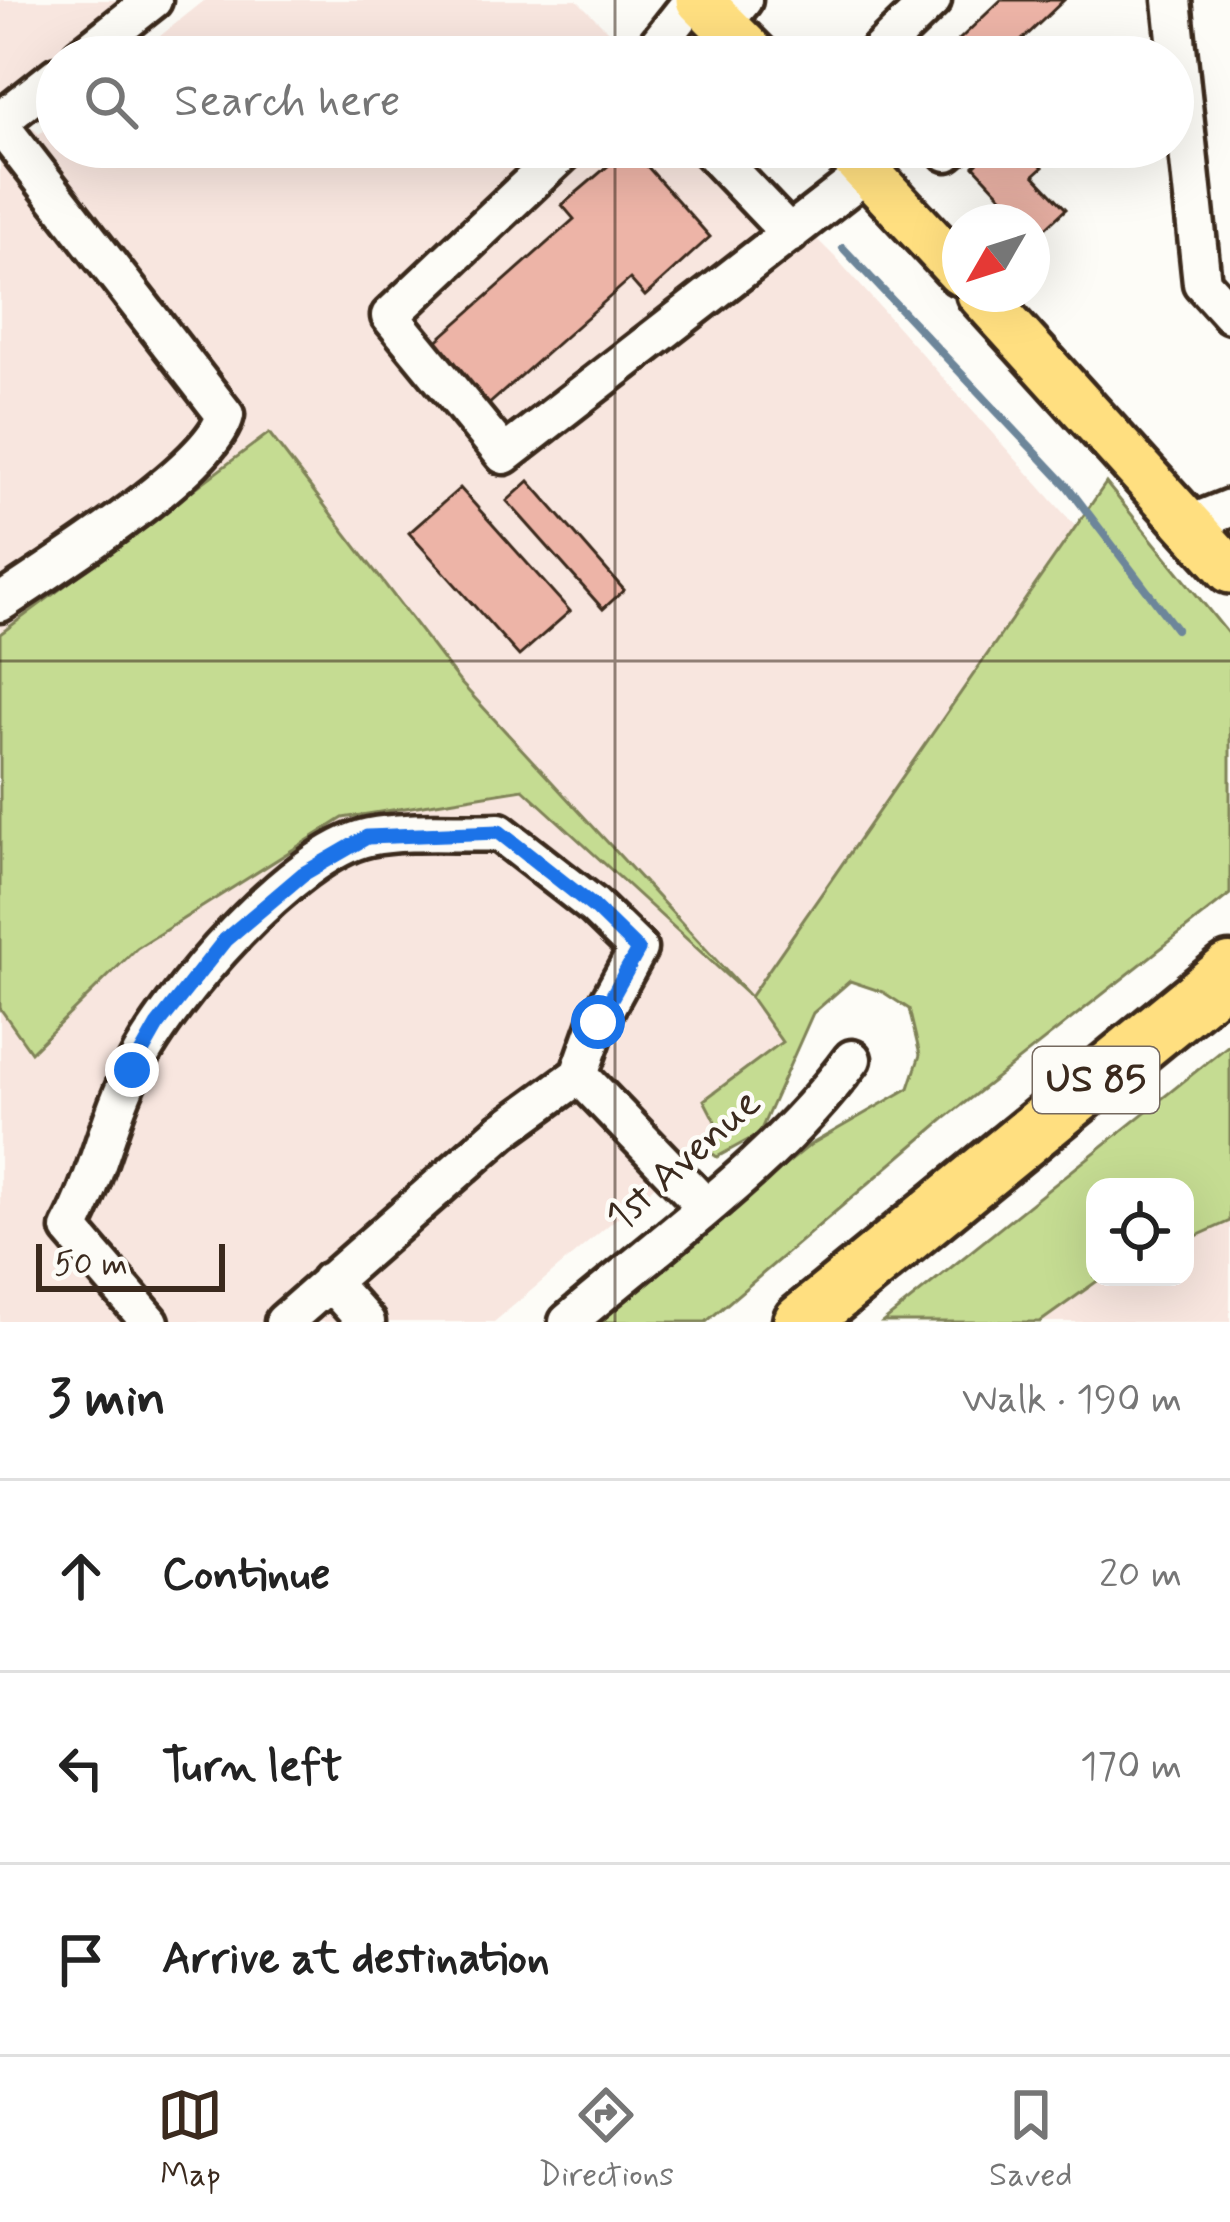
<!DOCTYPE html>
<html lang="en">
<head>
<meta charset="utf-8">
<style>
  body { margin:0; font-family:Mynerve,sans-serif; background:#f6f6f6; color:#222 }
  .controls { position:absolute; right:36px; bottom:36px; display:grid; overflow:hidden; border-radius:24px; box-shadow:0 12px 48px #0002 }
  .controls button { width:108px; height:108px; display:grid; place-items:center; padding:0; border:0; border-bottom:3px solid #e0e0e0; background:#fff; color:#222; font:60px sans-serif }
  .compass { position:absolute; left:942px; top:204px; width:108px; height:108px; border-radius:50%; background:#fff; box-shadow:0 12px 48px #0002; rotate:231deg }
  .scale { position:absolute; left:36px; bottom:30px; width:189px; box-sizing:border-box; padding-left:12px; border:6px solid #3b2a1e; border-top:0; font-size:33px; line-height:42px; white-space:nowrap; color:#3b2a1e; -webkit-text-stroke:9px #fdfcf7; paint-order:stroke }
  .stop { position:absolute; width:36px; height:36px; margin:-27px; border:9px solid #1a73e8; border-radius:50%; background:#fff }
  .stop.end { background:#1a73e8; border-color:#fff; box-shadow:0 3px 12px #0008 }
  .list { margin:0; padding:0; list-style:none }
  h2 { display:flex; justify-content:space-between; align-items:center; height:156px; margin:0; padding:0 48px; font-size:51px }
  h2 small { font-size:39px; font-weight:400; color:#767676 }
  .list li { display:grid; grid-template-columns:78px 1fr auto; gap:36px; align-items:center; box-sizing:border-box; height:192px; padding:0 48px; border-top:3px solid #e0e0e0 }
  .list b { display:block; font-size:45px; white-space:nowrap }
  .list em { font-size:39px; font-style:normal; color:#767676 }
  .icon { flex:none; width:66px; height:66px; fill:none; stroke:currentColor; stroke-width:2; stroke-linecap:round; stroke-linejoin:round }
  .map { position:relative; flex:none; width:1230px; height:1322px; overflow:hidden }
  .search { position:absolute; background:#fff; box-shadow:0 12px 48px #0002; left:36px; right:36px; top:36px; height:132px; display:flex; align-items:center; gap:30px; box-sizing:border-box; padding:0 42px; border-radius:66px; color:#767676; font-size:45px }
  .sheet { height:732px; background:#fff }
  nav { display:flex; justify-content:space-around; align-items:center; box-sizing:border-box; height:168px; border-top:3px solid #e0e0e0; background:#fff; font-size:33px; color:#767676 }
  nav a { display:grid; justify-items:center; gap:6px }
  nav .on { color:#3b2a1e }
  .map>svg:first-child { display:block }
  .built { fill:#f8e6df }
  .green { fill:#c5dc92; stroke:#808358; stroke-width:3 }
  .lines { fill:none; stroke-linecap:round; stroke-linejoin:round }
  .stream { stroke:#6d869a; stroke-width:8 }
  .building { fill:#edb4a7; stroke:#3b2a1e; stroke-width:3 }
  .minor-casing { stroke:#3b2a1e; stroke-width:45 }
  .major-casing { stroke:#3b2a1e; stroke-width:54 }
  .highway-casing { stroke:#3b2a1e; stroke-width:63 }
  .minor { stroke:#fdfcf7; stroke-width:36 }
  .major { stroke:#ffdf80; stroke-width:45 }
  .highway { stroke:#ffdf80; stroke-width:54 }
  .route { stroke:#1a73e8; stroke-width:15 }
  .grid { fill:none; stroke:#3b2a1e; stroke-width:3; stroke-opacity:0.55 }
  .labels { text-anchor:middle; dominant-baseline:central; stroke-width:9; stroke-linejoin:round; paint-order:stroke }
  .shield { fill:#fdfcf7; stroke:#75695f; stroke-width:3 }
  .shield-label { font-size:39px; font-weight:bold; fill:#3b2a1e }
  .street-label { font-size:42px; fill:#3b2a1e; stroke:#fdfcf7 }
</style>
</head>
<body>
<div class="map">
<svg width="1230" height="1322" viewBox="0 0 1230 1322">
  <rect width="100%" height="100%" fill="#fdfcf7"/>
  <filter id="ink" filterUnits="userSpaceOnUse"><feTurbulence type="fractalNoise" baseFrequency=".00833" numOctaves="2"/><feDisplacementMap in="SourceGraphic" scale="24" xChannelSelector="R" yChannelSelector="G"/><feConvolveMatrix kernelMatrix="1 2 1 2 8 2 1 2 1" color-interpolation-filters="sRGB"/></filter>
  <g filter="url(#ink)">
    <!-- built -->
    <path class="built" d="M 0,0 L 121,0 L 0,96 Z
      M 205,0 L 577,0 L 634,57 L 134,57 Z
      M 0,98 L 39,134 L 57,120 L 57,147 L 724,147 L 836,258 L 1076,527 L 750,997 L 782,1042 L 704,1099 L 719,1127 L 702,1146 L 494,1322 L 0,1322 L 0,1008 L 32,1051 L 137,948 L 343,818 L 523,789 L 736,982 L 459,681 L 269,434 L 0,633 Z
      M 1230,1221 L 1230,1322 L 1040,1322 L 1103,1277 L 1185,1277 L 1185,1241 Z"/>
    <!-- green -->
    <path class="green" d="M 269,433 L 459,681 L 750,997 L 1106,483 L 1230,636 L 1230,894 L 944,1119 L 706,1322 L 592,1322 L 810,1145 L 909,1088 L 920,1055 L 909,1009 L 883,992 L 850,981 L 813,1013 L 759,1134 L 717,1157 L 702,1146 L 718,1127 L 704,1100 L 782,1042 L 750,997 L 523,789 L 343,818 L 137,948 L 31,1052 L 0,1008 L 0,634 Z
      M 1230,1044 L 1230,1221 L 1185,1241 L 1185,1187 L 1095,1187 L 1095,1277 L 1103,1277 L 1040,1322 L 883,1322 Z"/>
    <g class="lines">
      <!-- stream -->
      <path class="stream" d="M 843,248 L 1068,487 L 1176,629"/>
    </g>
    <!-- building -->
    <path class="building" d="M 1001,0 L 1064,0 L 1004,57 L 941,57 Z
      M 630,147 L 710,237 L 645,296 L 630,279 L 487,406 L 432,345 L 574,219 L 562,205 Z
      M 994,147 L 1047,147 L 1035,159 L 1043,167 L 1034,175 L 1066,209 L 1038,235 L 974,166 Z
      M 529,481 L 624,590 L 603,609 L 507,501 Z
      M 460,488 L 570,611 L 519,656 L 409,533 Z"/>
    <g class="lines">
      <!-- minor casing -->
      <g class="minor-casing">
        <path id="minor" d="M 1172,0 L 1202,283 L 1230,314
          M 723,24 L 743,0
          M 81,57 L 153,0
          M 648,57 L 693,0
          M 873,57 L 932,0
          M 0,121 L 57,76
          M 0,125 L 225,415 C 212,469 51,568 0,603
          M 569,147 L 390,316 L 504,455 L 868,172
          M 707,147 L 790,234
          M 947,152 L 953,147
          M 1190,524 L 1230,508
          M 329,1281 L 366,1322
          M 150,1322 L 70,1229 C 98,1176 108,1118 135,1066 C 169,998 293,853 369,837 C 409,829 458,834 499,832 L 594,906 L 638,949 L 598,1022 L 579,1075
          M 284,1322 L 502,1131 L 579,1075 L 704,1205
          M 568,1322 C 664,1240 777,1161 852,1059"/>
      </g>
      <!-- major casing -->
      <g class="major-casing">
        <path id="major" d="M 699,0 L 756,57
          M 844,147 L 960,272
          M 980,294 L 1230,570"/>
      </g>
      <!-- highway casing -->
      <g class="highway-casing">
        <path id="highway" d="M 801,1322 L 1230,971"/>
      </g>
      <!-- minor -->
      <use href="#minor" class="minor"/>
      <!-- major -->
      <use href="#major" class="major"/>
      <!-- highway -->
      <use href="#highway" class="highway"/>
    </g>
  </g>
  <g class="lines" filter="url(#ink)">
    <!-- route -->
    <path class="route" d="M 132,1070 L 157,1026 L 225,940 L 303,874 L 367,837 L 499,832 L 594,907 L 638,950 L 598,1022"/>
  </g>
  <!-- grid -->
  <path class="grid" d="M 615,0 L 615,57M 615,147 L 615,1322M 0,661 L 1230,661"/>
  <g class="labels">
    <!-- shield labels -->
    <rect class="shield" x="1033" y="1047" width="126" height="66" rx="9"/>
    <g class="shield-label">
      <text x="1096" y="1080">US 85</text>
    </g>
    <!-- street labels -->
    <g class="street-label">
      <text transform="translate(684 1161) rotate(-42)">1st Avenue</text>
    </g>
  </g>
</svg>
<div class="controls">
<button><svg class="icon" aria-label="locate" viewBox="0 0 24 24"><circle cx="12" cy="12" r="6"/><path d="M12 2v4M12 18v4M2 12h4M18 12h4"/></svg></button>
</div>
<svg class="compass" viewBox="-18 -18 36 36"><path d="M0-13l5 13h-10z" fill="#e53935"/><path d="M0 13l5-13h-10z" fill="#767676"/></svg>
<div class="scale">50 m</div>
<div class="stop" style="left:598px;top:1022px"></div>
<div class="stop end" style="left:132px;top:1070px"></div>
<div class="search"><svg class="icon" aria-label="search" viewBox="0 0 24 24"><circle cx="10" cy="10" r="6"/><path d="M15 15l6 6"/></svg>Search here</div>
</div>
<section class="sheet">
<h2>3 min<small>Walk · 190 m</small></h2>
<ul class="list">
<li><svg class="icon" aria-label="ahead" viewBox="0 0 24 24"><path d="M12 20V5M6 11l6-6 6 6"/></svg><div><b>Continue</b></div><em>20 m</em></li>
<li><svg class="icon" aria-label="left" viewBox="0 0 24 24"><path d="M17 20v-9H6M10 6l-5 5 5 5"/></svg><div><b>Turn left</b></div><em>170 m</em></li>
<li><svg class="icon" aria-label="arrive" viewBox="0 0 24 24"><path d="M6 21V4h12l-3 4 3 4H6"/></svg><div><b>Arrive at destination</b></div></li>
</ul>
</section>
<nav>
<a class="on"><svg class="icon" aria-label="map" viewBox="0 0 24 24"><path d="M3 6l6-2 6 2 6-2v14l-6 2-6-2-6 2zM9 4v14M15 6v14"/></svg>Map</a>
<a><svg class="icon" aria-label="directions" viewBox="0 0 24 24"><path d="M12 3l9 9-9 9-9-9zM9 14v-3h6M13 9l2 2-2 2"/></svg>Directions</a>
<a><svg class="icon" aria-label="saved" viewBox="0 0 24 24"><path d="M7 4h10v16l-5-4-5 4z"/></svg>Saved</a>
</nav>
</body>
</html>
